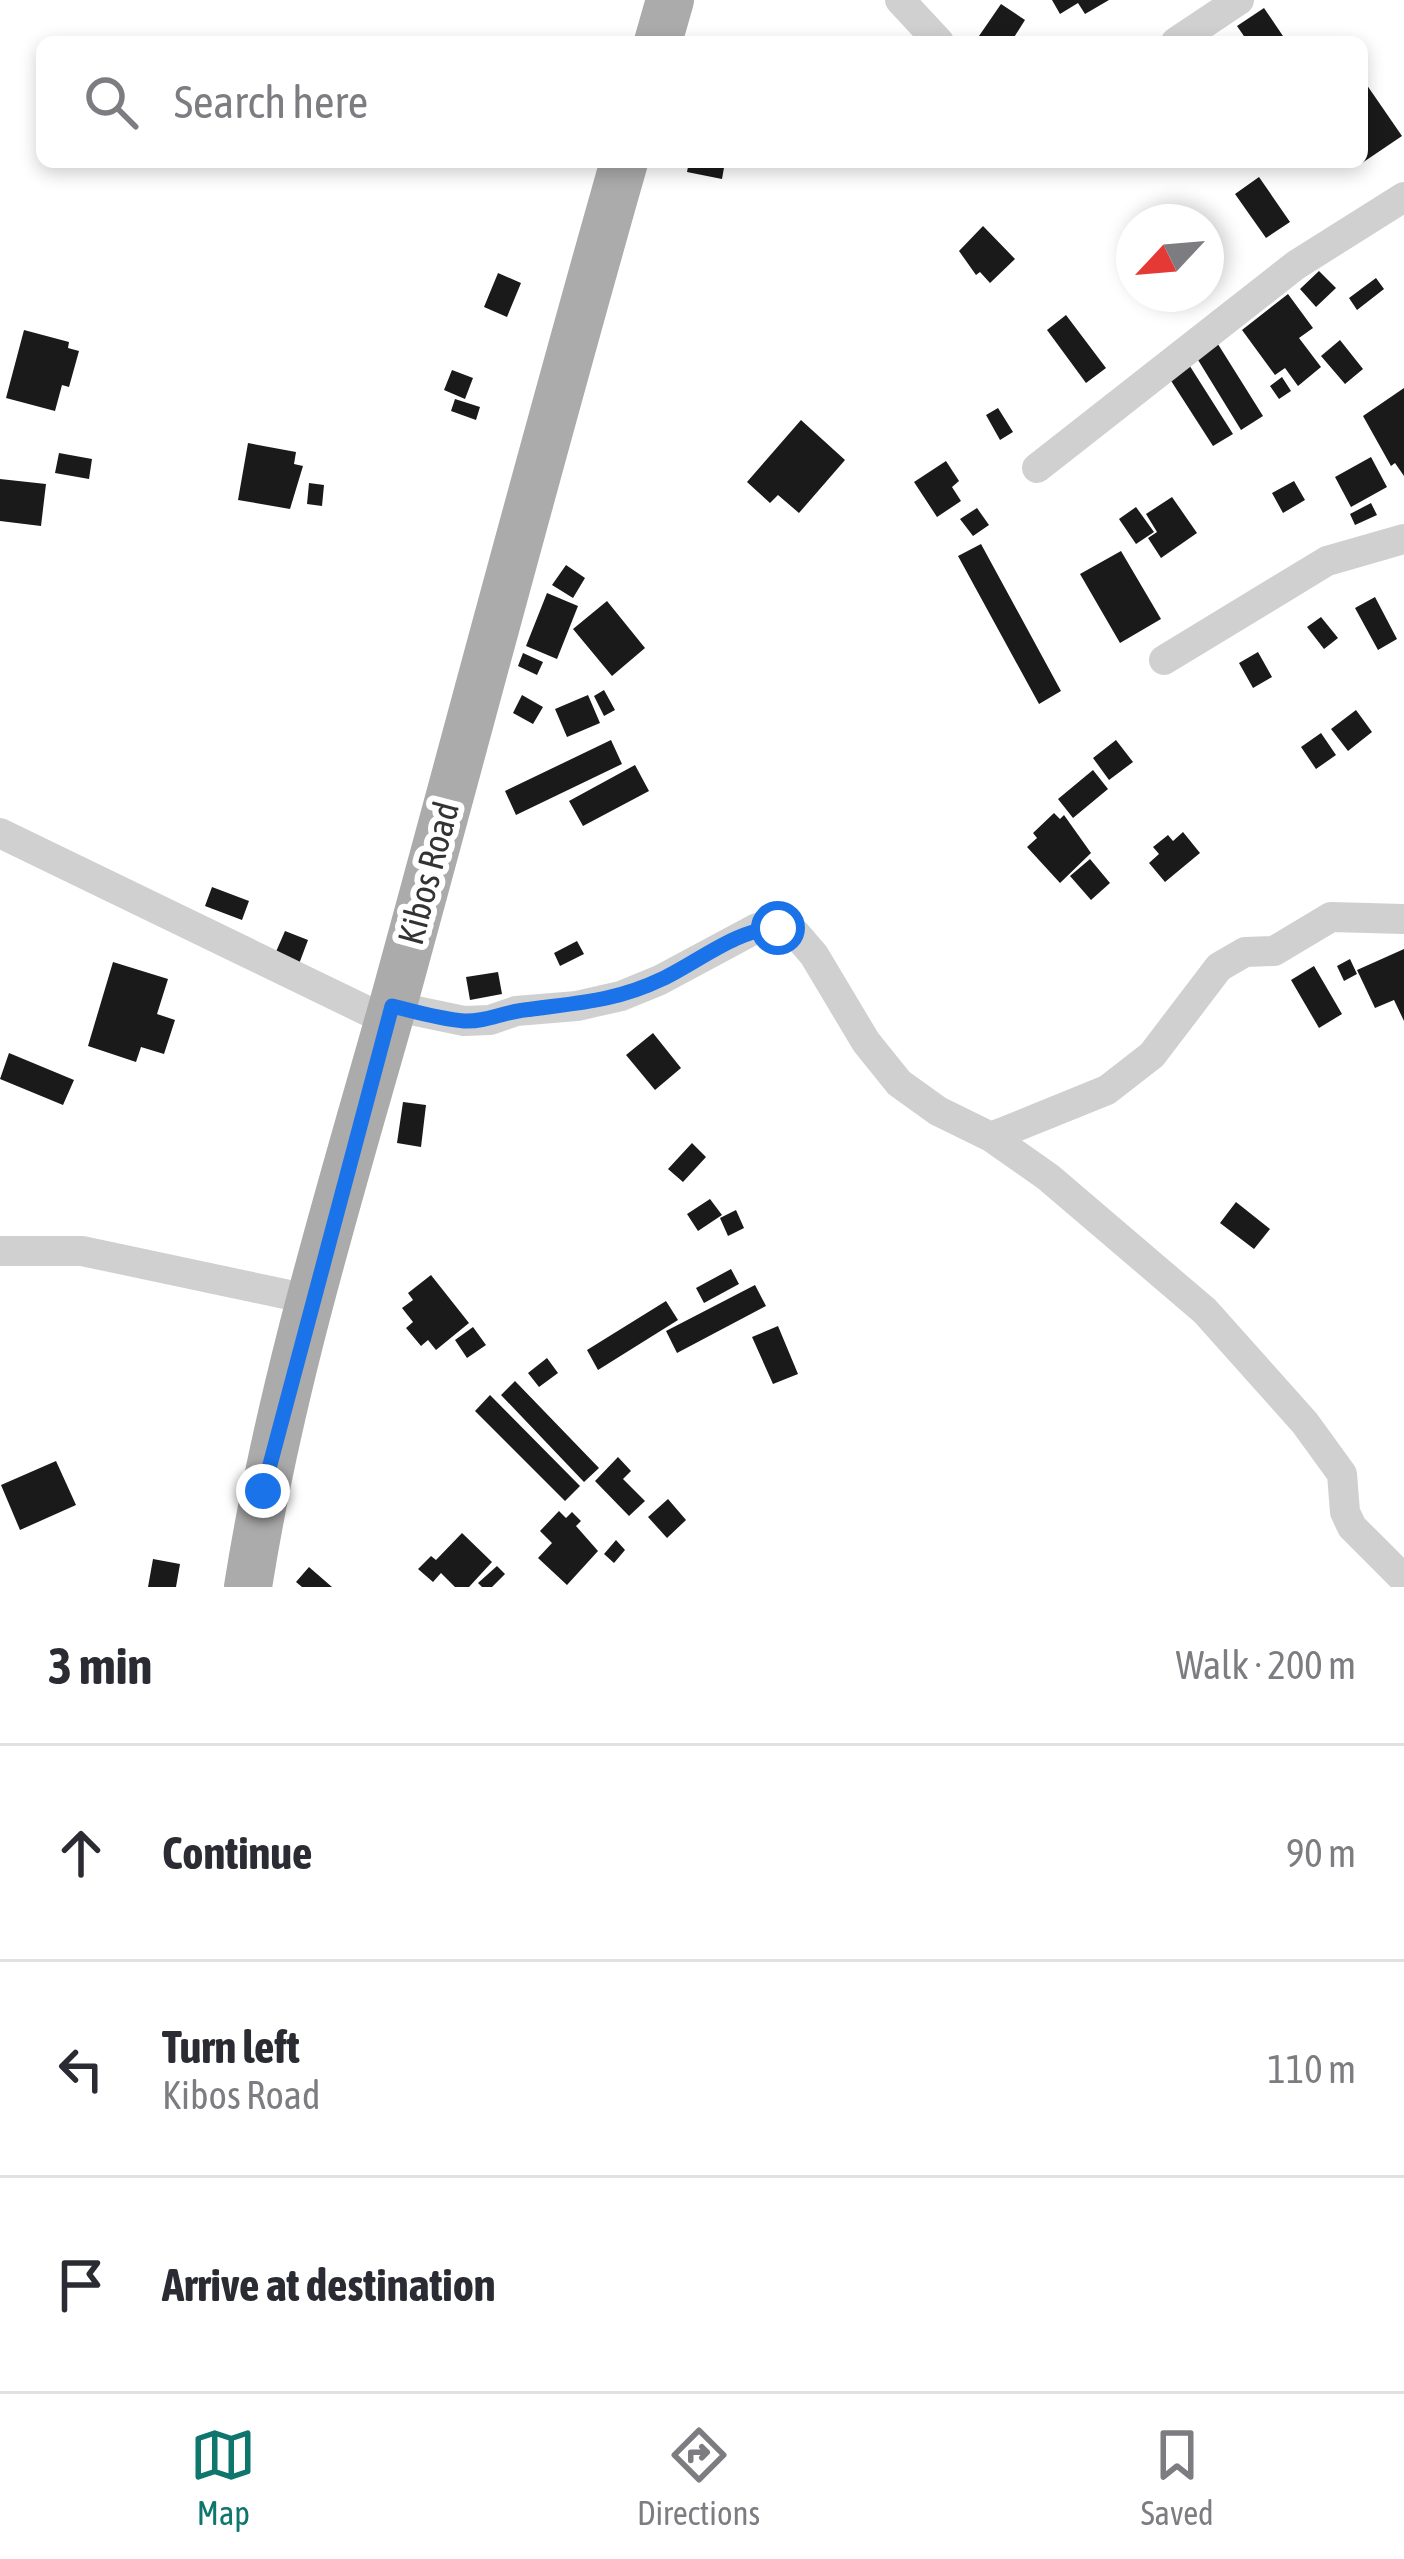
<!DOCTYPE html>
<html lang="en">
<head>
<meta charset="utf-8">
<style>
  body { margin:0; font-family:"Asap Condensed",sans-serif; background:#f2f2f3; color:#2b2b33 }
  .compass { position:absolute; left:1116px; top:204px; width:108px; height:108px; border-radius:50%; background:#fff; box-shadow:0 6px 18px #0003; rotate:244deg }
  .stop { position:absolute; width:36px; height:36px; margin:-27px; border:9px solid #1a73e8; border-radius:50%; background:#fff }
  .stop.end { background:#1a73e8; border-color:#fff; box-shadow:0 3px 12px #0008 }
  .list { margin:0; padding:0; list-style:none }
  h2 { display:flex; justify-content:space-between; align-items:center; height:156px; margin:0; padding:0 48px; font-size:51px }
  h2 small { font-size:39px; font-weight:400; color:#7c7c81 }
  .list li { display:grid; grid-template-columns:78px 1fr auto; gap:36px; align-items:center; box-sizing:border-box; height:216px; padding:0 48px; border-top:3px solid #e1e1e2 }
  .list b { display:block; font-size:45px; white-space:nowrap }
  .list p { margin:0; font-size:39px; white-space:nowrap; color:#7c7c81 }
  .list em { font-size:39px; font-style:normal; color:#7c7c81 }
  .icon { flex:none; width:66px; height:66px; fill:none; stroke:currentColor; stroke-width:2; stroke-linecap:round; stroke-linejoin:round }
  .map { position:relative; flex:none; width:1404px; height:1587px; overflow:hidden }
  .search { position:absolute; background:#fff; box-shadow:0 6px 18px #0003; left:36px; right:36px; top:36px; height:132px; display:flex; align-items:center; gap:30px; box-sizing:border-box; padding:0 42px; border-radius:18px; color:#7c7c81; font-size:45px }
  .sheet { height:804px; background:#fff }
  nav { display:flex; justify-content:space-around; align-items:center; box-sizing:border-box; height:168px; border-top:3px solid #e1e1e2; background:#fff; font-size:33px; color:#7c7c81 }
  nav a { display:grid; justify-items:center; gap:6px }
  nav .on { color:#0f766e }
  .map>svg:first-child { display:block }
  .building { fill:#1a1a1a }
  .lines { fill:none; stroke-linecap:round; stroke-linejoin:round }
  .street { stroke:#d0d0d0; stroke-width:30 }
  .primary { stroke:#ababab; stroke-width:48 }
  .route { stroke:#1a73e8; stroke-width:15 }
  .labels { text-anchor:middle; dominant-baseline:central; stroke-width:12; stroke-linejoin:round; paint-order:stroke }
  .street-label { font-size:36px; fill:#333; stroke:#fff }
</style>
</head>
<body>
<div class="map">
<svg width="1404" height="1587" viewBox="0 0 1404 1587">
  <rect width="100%" height="100%" fill="#fff"/>
  <!-- building -->
  <path class="building" d="M 1052,0 L 1109,0 L 1085,14 L 1078,3 L 1060,14 Z
    M 1001,4 L 1025,20 L 1011,42 L 988,42 L 979,36 Z
    M 1264,8 L 1287,42 L 1248,42 L 1237,26 Z
    M 1362,78 L 1402,136 L 1362,163 Z
    M 689,162 L 725,162 L 722,179 L 687,172 Z
    M 1259,177 L 1290,222 L 1266,238 L 1235,194 Z
    M 983,226 L 1015,259 L 990,283 L 980,272 L 976,275 L 959,251 Z
    M 1319,271 L 1336,288 L 1316,307 L 1300,289 Z
    M 498,273 L 521,283 L 507,317 L 484,307 Z
    M 1376,278 L 1384,289 L 1357,310 L 1349,298 Z
    M 1288,294 L 1313,328 L 1299,338 L 1321,367 L 1298,386 L 1285,368 L 1275,375 L 1242,330 Z
    M 1066,315 L 1106,368 L 1086,383 L 1047,330 Z
    M 24,330 L 69,342 L 68,348 L 79,351 L 69,387 L 62,385 L 55,411 L 6,398 Z
    M 1340,340 L 1363,369 L 1345,384 L 1321,356 Z
    M 1216,341 L 1263,416 L 1241,430 L 1195,355 Z
    M 1186,360 L 1233,434 L 1213,446 L 1166,373 Z
    M 452,370 L 473,378 L 465,399 L 444,390 Z
    M 1282,377 L 1291,391 L 1279,399 L 1270,386 Z
    M 1404,388 L 1404,476 L 1395,463 L 1391,466 L 1363,416 Z
    M 455,399 L 480,407 L 476,420 L 451,411 Z
    M 998,408 L 1013,432 L 1000,440 L 986,415 Z
    M 801,420 L 845,460 L 799,513 L 778,495 L 770,503 L 747,482 Z
    M 248,443 L 296,452 L 294,464 L 303,466 L 290,509 L 238,500 Z
    M 59,453 L 92,459 L 89,479 L 55,473 Z
    M 1371,457 L 1387,487 L 1351,507 L 1335,477 Z
    M 946,461 L 959,481 L 952,487 L 961,501 L 937,517 L 914,482 Z
    M 0,479 L 46,484 L 41,526 L 0,521 Z
    M 1294,481 L 1305,500 L 1283,513 L 1272,493 Z
    M 309,483 L 324,485 L 322,506 L 307,504 Z
    M 1172,497 L 1197,533 L 1161,558 L 1148,538 L 1157,532 L 1146,514 Z
    M 1371,503 L 1377,515 L 1355,525 L 1350,514 Z
    M 1136,507 L 1154,532 L 1136,544 L 1119,519 Z
    M 977,508 L 989,525 L 973,536 L 960,519 Z
    M 981,544 L 1061,691 L 1039,704 L 958,556 Z
    M 1121,551 L 1161,619 L 1120,643 L 1080,574 Z
    M 566,565 L 585,578 L 573,598 L 552,585 Z
    M 547,593 L 578,606 L 557,659 L 526,646 Z
    M 1375,597 L 1397,639 L 1378,650 L 1355,608 Z
    M 607,601 L 645,648 L 612,676 L 573,629 Z
    M 1321,617 L 1338,638 L 1324,649 L 1307,627 Z
    M 1258,652 L 1272,677 L 1253,688 L 1239,663 Z
    M 523,653 L 543,662 L 537,675 L 518,666 Z
    M 604,690 L 615,710 L 604,716 L 594,696 Z
    M 522,695 L 543,707 L 533,724 L 513,713 Z
    M 588,695 L 600,723 L 567,737 L 555,709 Z
    M 1356,710 L 1372,732 L 1348,751 L 1331,729 Z
    M 1321,733 L 1336,755 L 1316,769 L 1301,747 Z
    M 611,740 L 622,764 L 516,815 L 505,791 Z
    M 1116,740 L 1133,762 L 1109,780 L 1093,758 Z
    M 635,765 L 649,791 L 583,826 L 569,801 Z
    M 1093,770 L 1108,789 L 1073,818 L 1058,799 Z
    M 1054,813 L 1060,819 L 1064,815 L 1091,853 L 1060,883 L 1027,847 L 1037,838 L 1033,833 Z
    M 1183,832 L 1200,853 L 1165,882 L 1149,863 L 1159,854 L 1153,847 L 1168,835 L 1173,841 Z
    M 1090,859 L 1110,883 L 1091,900 L 1070,876 Z
    M 212,887 L 249,901 L 242,920 L 205,906 Z
    M 285,931 L 308,940 L 299,964 L 275,954 Z
    M 577,941 L 584,954 L 560,966 L 554,953 Z
    M 1404,949 L 1404,1021 L 1394,1000 L 1375,1008 L 1357,970 Z
    M 1350,959 L 1357,974 L 1344,981 L 1337,966 Z
    M 113,962 L 168,979 L 157,1014 L 175,1020 L 164,1054 L 141,1047 L 136,1062 L 88,1046 Z
    M 1314,966 L 1342,1014 L 1319,1028 L 1291,980 Z
    M 498,972 L 502,994 L 470,1000 L 466,977 Z
    M 653,1033 L 681,1068 L 655,1090 L 626,1055 Z
    M 9,1053 L 74,1080 L 63,1105 L 0,1079 Z
    M 403,1102 L 426,1105 L 421,1147 L 397,1143 Z
    M 692,1143 L 706,1157 L 683,1182 L 668,1169 Z
    M 710,1199 L 722,1215 L 698,1231 L 687,1214 Z
    M 1236,1202 L 1270,1229 L 1254,1249 L 1220,1223 Z
    M 736,1210 L 744,1228 L 728,1236 L 720,1218 Z
    M 731,1269 L 739,1284 L 704,1303 L 696,1288 Z
    M 431,1275 L 469,1323 L 436,1350 L 428,1340 L 421,1346 L 406,1328 L 413,1322 L 402,1308 L 413,1300 L 408,1293 Z
    M 755,1285 L 766,1306 L 677,1353 L 666,1331 Z
    M 666,1301 L 678,1320 L 598,1370 L 587,1350 Z
    M 778,1326 L 798,1374 L 773,1384 L 752,1337 Z
    M 473,1327 L 486,1345 L 467,1358 L 455,1340 Z
    M 547,1358 L 558,1373 L 539,1387 L 528,1373 Z
    M 515,1381 L 599,1468 L 584,1482 L 501,1395 Z
    M 490,1395 L 580,1486 L 565,1501 L 475,1411 Z
    M 618,1457 L 631,1471 L 623,1479 L 645,1501 L 629,1516 L 595,1481 Z
    M 56,1461 L 76,1505 L 20,1530 L 1,1485 Z
    M 668,1499 L 686,1520 L 667,1538 L 648,1517 Z
    M 559,1511 L 566,1518 L 572,1512 L 581,1521 L 576,1526 L 598,1551 L 567,1585 L 538,1558 L 552,1543 L 540,1531 Z
    M 462,1533 L 492,1562 L 469,1587 L 455,1587 L 441,1573 L 433,1582 L 418,1569 L 431,1556 L 436,1560 Z
    M 616,1540 L 625,1550 L 614,1563 L 604,1554 Z
    M 153,1559 L 180,1564 L 176,1587 L 148,1587 Z
    M 497,1566 L 505,1574 L 492,1587 L 482,1587 L 478,1583 Z
    M 309,1567 L 332,1587 L 302,1587 L 296,1582 Z"/>
  <g class="lines">
    <!-- street -->
    <path class="street" d="M 900,0 L 939,42
      M 1176,42 L 1239,0
      M 1037,468 L 1296,265 L 1404,197
      M 1164,660 L 1327,561 L 1404,539
      M 0,833 L 388,1021
      M 392,1006 L 464,1021 L 490,1020 L 516,1011 L 577,1006 L 621,996 L 660,980 L 757,928 L 778,928 L 796,934 L 814,955 L 866,1042 L 899,1083 L 938,1111 L 991,1137 L 1048,1177 L 1205,1311 L 1305,1423 L 1342,1474 L 1345,1512 L 1352,1527 L 1404,1579
      M 991,1137 L 1107,1090 L 1152,1055 L 1219,967 L 1245,952 L 1274,951 L 1331,917 L 1404,919
      M 0,1251 L 82,1251 L 313,1300"/>
    <!-- primary -->
    <path class="primary" d="M 658,42 L 670,0
      M 248,1587 C 279,1390 339,1196 393,1005 C 470,724 544,442 624,162"/>
  </g>
  <g class="lines">
    <!-- route -->
    <path class="route" d="M 263,1491 L 392,1006 C 416,1012 440,1019 464,1021 C 485,1022 499,1014 518,1011 C 571,1003 612,1003 662,979 C 698,962 738,928 778,928"/>
  </g>
  <g class="labels">
    <!-- street labels -->
    <g class="street-label">
      <text transform="translate(428 873) rotate(-75)">Kibos Road</text>
    </g>
  </g>
</svg>
<svg class="compass" viewBox="-18 -18 36 36"><path d="M0-13l5 13h-10z" fill="#e53935"/><path d="M0 13l5-13h-10z" fill="#7c7c81"/></svg>
<div class="stop" style="left:778px;top:928px"></div>
<div class="stop end" style="left:263px;top:1491px"></div>
<div class="search"><svg class="icon" aria-label="search" viewBox="0 0 24 24"><circle cx="10" cy="10" r="6"/><path d="M15 15l6 6"/></svg>Search here</div>
</div>
<section class="sheet">
<h2>3 min<small>Walk · 200 m</small></h2>
<ul class="list">
<li><svg class="icon" aria-label="ahead" viewBox="0 0 24 24"><path d="M12 20V5M6 11l6-6 6 6"/></svg><div><b>Continue</b></div><em>90 m</em></li>
<li><svg class="icon" aria-label="left" viewBox="0 0 24 24"><path d="M17 20v-9H6M10 6l-5 5 5 5"/></svg><div><b>Turn left</b><p>Kibos Road</p></div><em>110 m</em></li>
<li><svg class="icon" aria-label="arrive" viewBox="0 0 24 24"><path d="M6 21V4h12l-3 4 3 4H6"/></svg><div><b>Arrive at destination</b></div></li>
</ul>
</section>
<nav>
<a class="on"><svg class="icon" aria-label="map" viewBox="0 0 24 24"><path d="M3 6l6-2 6 2 6-2v14l-6 2-6-2-6 2zM9 4v14M15 6v14"/></svg>Map</a>
<a><svg class="icon" aria-label="directions" viewBox="0 0 24 24"><path d="M12 3l9 9-9 9-9-9zM9 14v-3h6M13 9l2 2-2 2"/></svg>Directions</a>
<a><svg class="icon" aria-label="saved" viewBox="0 0 24 24"><path d="M7 4h10v16l-5-4-5 4z"/></svg>Saved</a>
</nav>
</body>
</html>
